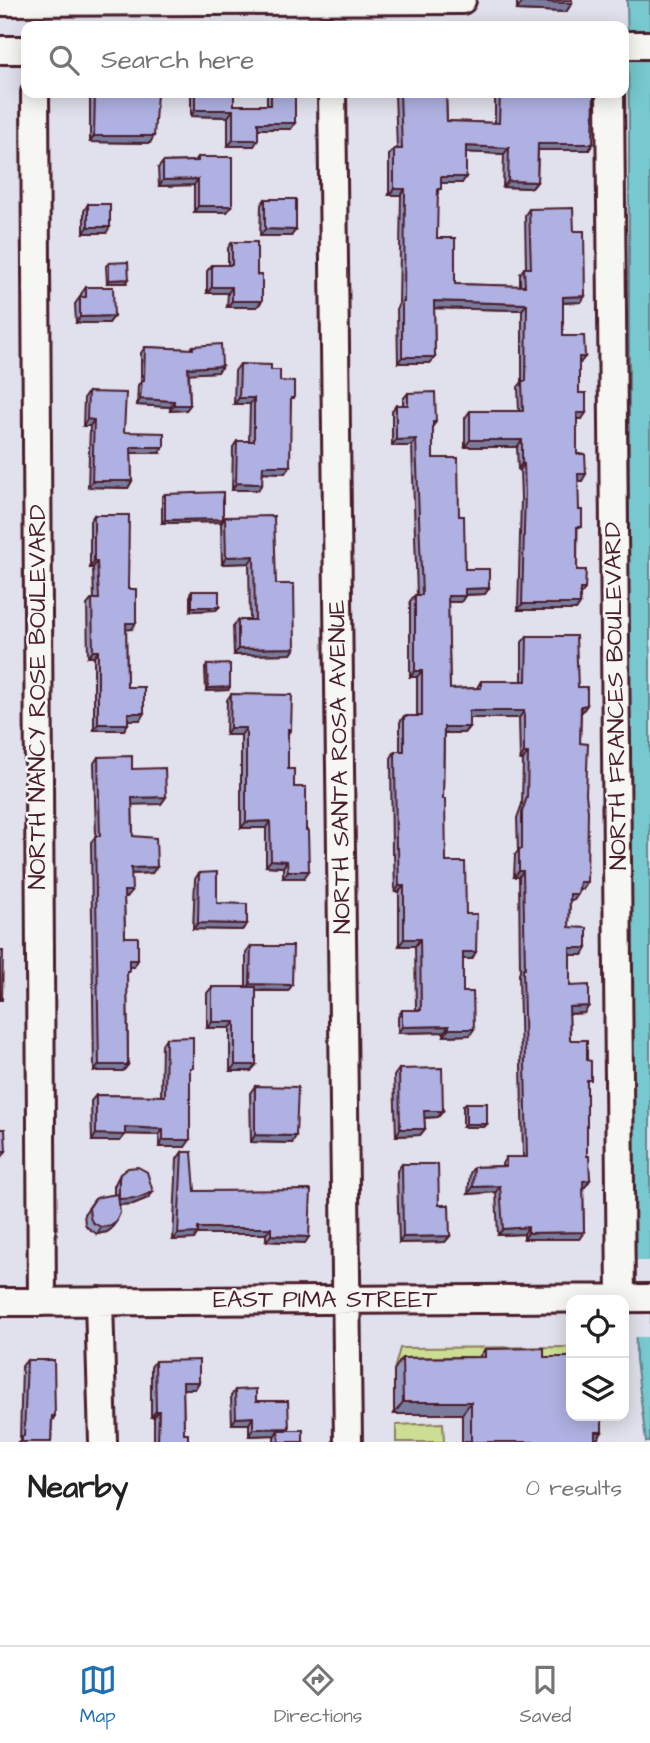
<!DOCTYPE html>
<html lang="en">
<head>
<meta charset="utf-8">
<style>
  body { margin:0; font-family:"Architects Daughter",sans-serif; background:#f2f2f2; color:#222 }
  .controls { position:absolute; right:21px; bottom:21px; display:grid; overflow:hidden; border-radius:14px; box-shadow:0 4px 18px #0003 }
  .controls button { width:63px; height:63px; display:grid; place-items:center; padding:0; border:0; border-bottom:2px solid #e0e0e0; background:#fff; color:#222; font:35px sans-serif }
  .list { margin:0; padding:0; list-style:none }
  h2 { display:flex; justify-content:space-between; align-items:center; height:91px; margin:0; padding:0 28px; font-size:30px }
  h2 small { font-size:23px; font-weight:400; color:#767676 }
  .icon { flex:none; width:38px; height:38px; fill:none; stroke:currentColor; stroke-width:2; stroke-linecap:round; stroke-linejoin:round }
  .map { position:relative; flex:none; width:650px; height:1442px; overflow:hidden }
  .search { position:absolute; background:#fff; box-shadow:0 4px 18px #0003; left:21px; right:21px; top:21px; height:77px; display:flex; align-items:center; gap:18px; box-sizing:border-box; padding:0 24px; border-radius:14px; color:#767676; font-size:26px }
  .sheet { height:203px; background:#fff }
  nav { display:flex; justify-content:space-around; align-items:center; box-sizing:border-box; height:98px; border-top:2px solid #e0e0e0; background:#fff; font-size:19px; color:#767676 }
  nav a { display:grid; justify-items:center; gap:4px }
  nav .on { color:#1f6fb2 }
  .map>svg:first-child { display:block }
  .green { fill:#ccde93; stroke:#8b7e5f; stroke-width:2 }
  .water { fill:#77c8cf; stroke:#65848d; stroke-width:2 }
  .pier { fill:#e1e1ed }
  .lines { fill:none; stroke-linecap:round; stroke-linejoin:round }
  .minor-casing { stroke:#4a1f2b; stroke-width:32 }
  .minor { stroke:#f6f6f2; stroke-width:26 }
  .wall { fill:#9698c2; stroke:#4a1f2b; stroke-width:2 }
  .shaded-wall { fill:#7a7c9e; stroke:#4a1f2b; stroke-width:2 }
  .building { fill:#afb1e2; stroke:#4a1f2b; stroke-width:2 }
  .labels { text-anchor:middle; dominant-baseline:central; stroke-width:5; stroke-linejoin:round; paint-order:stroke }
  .street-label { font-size:24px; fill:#4a1f2b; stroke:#f6f6f2 }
</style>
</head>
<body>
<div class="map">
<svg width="650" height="1442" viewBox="0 0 650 1442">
  <rect width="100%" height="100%" fill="#e1e1ed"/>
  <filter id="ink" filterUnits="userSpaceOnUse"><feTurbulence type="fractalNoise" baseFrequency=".0143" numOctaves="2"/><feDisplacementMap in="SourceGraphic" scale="14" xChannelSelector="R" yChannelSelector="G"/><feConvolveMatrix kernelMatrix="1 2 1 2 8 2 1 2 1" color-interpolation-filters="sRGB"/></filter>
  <g filter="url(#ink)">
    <!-- green -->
    <path class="green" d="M 571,1347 L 571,1364 L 394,1370 L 400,1348 Z
      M 443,1423 L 444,1442 L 396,1442 L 396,1425 Z"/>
    <!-- water -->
    <path class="water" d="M 627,0 L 650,0 L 650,1442 L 646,1442 L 636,1360 L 629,1007 L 629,116 Z"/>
    <!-- pier -->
    <path class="pier" d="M 631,1261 L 650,1261 L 650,1337 L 632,1337 Z"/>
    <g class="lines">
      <!-- minor casing -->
      <g class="minor-casing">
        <path id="minor" d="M 0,2 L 462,0
          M 624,45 L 650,45
          M 0,50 L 26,50
          M 35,93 L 42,1302
          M 332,93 L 348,1442
          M 610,93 L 621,1298
          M 99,1301 L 103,1442
          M 0,1302 L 650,1298"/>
      </g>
      <!-- minor -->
      <use href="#minor" class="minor"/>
    </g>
    <!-- wall -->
    <path class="wall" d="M 517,0 L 572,0 L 572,3 L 566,12 L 517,10 Z
      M 91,93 L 157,93 L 150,143 L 90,142 L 90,94 Z
      M 191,93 L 234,93 L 234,105 L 267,105 L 267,93 L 295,93 L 291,129 L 258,129 L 254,146 L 228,146 L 228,117 L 191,116 Z
      M 395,93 L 446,93 L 447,121 L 495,123 L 495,97 L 498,93 L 594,93 L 589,150 L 538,150 L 537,182 L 532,188 L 503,187 L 504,154 L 466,152 L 462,183 L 441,183 L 437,194 L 437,238 L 455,284 L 520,286 L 520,274 L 524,268 L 526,268 L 525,215 L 529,209 L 574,231 L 585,296 L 581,302 L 563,303 L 563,336 L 580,363 L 579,363 L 579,393 L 582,419 L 577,419 L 577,454 L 582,481 L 578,481 L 577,570 L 585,589 L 580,595 L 580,604 L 576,610 L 518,610 L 521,499 L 520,470 L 518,469 L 517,447 L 465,447 L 465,418 L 470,411 L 519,411 L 518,387 L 522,382 L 522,310 L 434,308 L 435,357 L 430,363 L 398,363 L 397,307 L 399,304 L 401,195 L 389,195 L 389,155 L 394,149 L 397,149 Z
      M 198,157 L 232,206 L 227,212 L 194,212 L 194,185 L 159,186 L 158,168 L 163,162 L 195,161 Z
      M 265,199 L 291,236 L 260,236 L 261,205 Z
      M 88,204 L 106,233 L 84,233 L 84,211 Z
      M 232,242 L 257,275 L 262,301 L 257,307 L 227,307 L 228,293 L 207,293 L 207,271 L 212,265 L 228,265 L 228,248 Z
      M 109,263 L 126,283 L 107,283 L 106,266 Z
      M 86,287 L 114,316 L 109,323 L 76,323 L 75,304 L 80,297 L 81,297 L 81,294 Z
      M 193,346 L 222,366 L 218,372 L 189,373 L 190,405 L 186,410 L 170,411 L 170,407 L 137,405 L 138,385 L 141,382 L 141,353 L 145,347 L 190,349 Z
      M 240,364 L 271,370 L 280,381 L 291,402 L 285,473 L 263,472 L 258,490 L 232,490 L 233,447 L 237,441 L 249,441 L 250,404 L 234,404 L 235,371 Z
      M 88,392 L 124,432 L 159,453 L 131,453 L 132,481 L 128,488 L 88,487 L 90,426 L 83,426 L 84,398 Z
      M 408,393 L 436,422 L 433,426 L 433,458 L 459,516 L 465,569 L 489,588 L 485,594 L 465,595 L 461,602 L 448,602 L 450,689 L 477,688 L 481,681 L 522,681 L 522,642 L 527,636 L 578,687 L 587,705 L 582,712 L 581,712 L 580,743 L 586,794 L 587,882 L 583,889 L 579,889 L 578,894 L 574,900 L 570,900 L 569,927 L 587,948 L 583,955 L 570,955 L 570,986 L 584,1013 L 569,1014 L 570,1040 L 587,1086 L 587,1156 L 590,1180 L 585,1187 L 583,1187 L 584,1232 L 579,1239 L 524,1239 L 524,1234 L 498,1235 L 496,1192 L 468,1194 L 470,1173 L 474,1167 L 502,1166 L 502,1164 L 506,1157 L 523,1157 L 519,974 L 520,972 L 519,877 L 514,877 L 515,855 L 518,851 L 517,818 L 522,804 L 523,760 L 520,760 L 519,718 L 469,718 L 469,727 L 464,733 L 444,733 L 443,799 L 446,862 L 466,914 L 472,959 L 463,959 L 463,992 L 470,1035 L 444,1036 L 444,1032 L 398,1033 L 398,1017 L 402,1010 L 416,1010 L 415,946 L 399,946 L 399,892 L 395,892 L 394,854 L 392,854 L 391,758 L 395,751 L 400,751 L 400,722 L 404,716 L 417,716 L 417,677 L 410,677 L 410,601 L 415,595 L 417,595 L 412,446 L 392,446 L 392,411 L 396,405 L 403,405 L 403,399 Z
      M 165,494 L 223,519 L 221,522 L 162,523 L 162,497 Z
      M 94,515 L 128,589 L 132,629 L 126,629 L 127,687 L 140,720 L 128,720 L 124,730 L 94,730 L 94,657 L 88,657 L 87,605 L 92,599 L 94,599 L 93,568 L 90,568 L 90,521 Z
      M 225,517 L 276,584 L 295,648 L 291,654 L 234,655 L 233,626 L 238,620 L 250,620 L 249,563 L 222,564 L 221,524 Z
      M 192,591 L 219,607 L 216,610 L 190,611 L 190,594 Z
      M 207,665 L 228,690 L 206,691 L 205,668 Z
      M 231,694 L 291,729 L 288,734 L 288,769 L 294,787 L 304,878 L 283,878 L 283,867 L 266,866 L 266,828 L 241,828 L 241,735 L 226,735 L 227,700 Z
      M 98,757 L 132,769 L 166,797 L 161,804 L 132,804 L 133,836 L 152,873 L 131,874 L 127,897 L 124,897 L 125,937 L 134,967 L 129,967 L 129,971 L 127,974 L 128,1065 L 123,1071 L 94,1071 L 91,842 L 96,836 L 94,763 Z
      M 199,873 L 217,903 L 247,924 L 242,930 L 193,929 L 195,879 Z
      M 251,946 L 292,985 L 288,991 L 256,991 L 251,1071 L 230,1071 L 230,1028 L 207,1028 L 207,993 L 212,987 L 246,987 L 246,953 Z
      M 166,1038 L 190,1073 L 185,1147 L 159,1147 L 159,1135 L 125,1134 L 120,1141 L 92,1141 L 91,1101 L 96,1095 L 161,1096 L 162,1044 Z
      M 399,1069 L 443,1111 L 438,1117 L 424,1118 L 425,1129 L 420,1135 L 396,1136 L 394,1076 Z
      M 255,1086 L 292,1143 L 251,1142 L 250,1093 Z
      M 466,1103 L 487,1124 L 484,1127 L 463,1127 L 463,1106 Z
      M 182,1152 L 195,1191 L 305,1243 L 266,1241 L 266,1234 L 197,1234 L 194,1239 L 173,1240 L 177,1159 Z
      M 402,1164 L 439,1205 L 450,1236 L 445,1242 L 399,1243 L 397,1171 Z
      M 120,1174 L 153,1192 L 148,1198 L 133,1204 L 119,1205 L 111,1229 L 107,1232 L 97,1234 L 88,1228 L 85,1224 L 84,1214 L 95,1199 L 114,1195 L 114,1186 Z
      M 485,1349 L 544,1357 L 602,1432 L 595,1442 L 462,1442 L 462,1414 L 394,1414 L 394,1370 L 402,1358 L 479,1357 Z
      M 27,1360 L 55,1416 L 52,1421 L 51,1442 L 18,1442 L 20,1440 L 22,1366 Z
      M 155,1361 L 199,1382 L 195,1389 L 183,1389 L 184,1434 L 188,1442 L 154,1442 L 154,1417 L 151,1417 L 151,1367 Z
      M 235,1390 L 256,1401 L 289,1428 L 288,1430 L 303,1442 L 274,1442 L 274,1437 L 275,1435 L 249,1436 L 249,1424 L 232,1424 L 231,1396 Z"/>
    <!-- shaded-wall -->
    <path class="shaded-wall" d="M 523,1 L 572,3 L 566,12 L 517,10 Z
      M 195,110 L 233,110 L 228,117 L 191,116 Z
      M 258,123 L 295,123 L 291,129 L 254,129 Z
      M 94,136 L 154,136 L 150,143 L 90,142 Z
      M 233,140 L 258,140 L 254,146 L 228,146 Z
      M 538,144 L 593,144 L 589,150 L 533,150 Z
      M 466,146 L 509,148 L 504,154 L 462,152 Z
      M 441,177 L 466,177 L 462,183 L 436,183 Z
      M 198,179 L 194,185 L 159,186 L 163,180 Z
      M 508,181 L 537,182 L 532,188 L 503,187 Z
      M 394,189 L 405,189 L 401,195 L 389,195 Z
      M 198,206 L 232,206 L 227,212 L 194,212 Z
      M 88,227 L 110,227 L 106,233 L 84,233 Z
      M 265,229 L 296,230 L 291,236 L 260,236 Z
      M 129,279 L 126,283 L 107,283 L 109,280 Z
      M 212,287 L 232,287 L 228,293 L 207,293 Z
      M 585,296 L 581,302 L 559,303 L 563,297 Z
      M 232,301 L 262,301 L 257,307 L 227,307 Z
      M 434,301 L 527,304 L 522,310 L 430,308 Z
      M 114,316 L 109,323 L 76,323 L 80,317 Z
      M 402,357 L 435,357 L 430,363 L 398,363 Z
      M 579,357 L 585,357 L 580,363 L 575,363 Z
      M 222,366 L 218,372 L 185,374 L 188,368 Z
      M 239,398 L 254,398 L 250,404 L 234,404 Z
      M 140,399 L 174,401 L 170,407 L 137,405 Z
      M 174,405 L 190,405 L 186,410 L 170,411 Z
      M 577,413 L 586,413 L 582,419 L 573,419 Z
      M 87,419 L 94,420 L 90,426 L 83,426 Z
      M 416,439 L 412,446 L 392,446 L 396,440 Z
      M 470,440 L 522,440 L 517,447 L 465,447 Z
      M 131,447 L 164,447 L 159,453 L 127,453 Z
      M 522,463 L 524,464 L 520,470 L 518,469 Z
      M 263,466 L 290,466 L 285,473 L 258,472 Z
      M 578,474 L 586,474 L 582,481 L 574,481 Z
      M 92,481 L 132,481 L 128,488 L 88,487 Z
      M 236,483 L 262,484 L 258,490 L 232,490 Z
      M 223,519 L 221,522 L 162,523 L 165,520 Z
      M 254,556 L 249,563 L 222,564 L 226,557 Z
      M 94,561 L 97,561 L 93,568 L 90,568 Z
      M 489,588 L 485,594 L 461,595 L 465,589 Z
      M 448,596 L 465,596 L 461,602 L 444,602 Z
      M 522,604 L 580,604 L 576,610 L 518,610 Z
      M 192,607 L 219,607 L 216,610 L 190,611 Z
      M 126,623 L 136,623 L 132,629 L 122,630 Z
      M 295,648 L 291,654 L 234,655 L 238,649 Z
      M 93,651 L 98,651 L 94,657 L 88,657 Z
      M 415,671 L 422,671 L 417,677 L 410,677 Z
      M 230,687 L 228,690 L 206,691 L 208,688 Z
      M 587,705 L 582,712 L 577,712 L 581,706 Z
      M 469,711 L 524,711 L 519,718 L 464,718 Z
      M 128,713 L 144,713 L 140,720 L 124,720 Z
      M 98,724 L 128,724 L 124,730 L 94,730 Z
      M 444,727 L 469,727 L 464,733 L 439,733 Z
      M 230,728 L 246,728 L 241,735 L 226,735 Z
      M 524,753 L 528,753 L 523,760 L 520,760 Z
      M 166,797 L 161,804 L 127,805 L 132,798 Z
      M 270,821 L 266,828 L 241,828 L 246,822 Z
      M 271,860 L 287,861 L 283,867 L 266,866 Z
      M 157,867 L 152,873 L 127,874 L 131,868 Z
      M 288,871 L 309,871 L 304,878 L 283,878 Z
      M 519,871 L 523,871 L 519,877 L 514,877 Z
      M 580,882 L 587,882 L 583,889 L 576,889 Z
      M 399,886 L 404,886 L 399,892 L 395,892 Z
      M 124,891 L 132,891 L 127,897 L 120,897 Z
      M 570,894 L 578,894 L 574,900 L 566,900 Z
      M 198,923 L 247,924 L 242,930 L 193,929 Z
      M 404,939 L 420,939 L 415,946 L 399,946 Z
      M 570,948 L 587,948 L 583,955 L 566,955 Z
      M 463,952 L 476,952 L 472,959 L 458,959 Z
      M 129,960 L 138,960 L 134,967 L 124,967 Z
      M 250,984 L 292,985 L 288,991 L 246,990 Z
      M 589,1006 L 584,1013 L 564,1014 L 569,1007 Z
      M 212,1022 L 235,1022 L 230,1028 L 207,1028 Z
      M 449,1026 L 444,1032 L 398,1033 L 402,1027 Z
      M 449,1029 L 474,1029 L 470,1035 L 444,1036 Z
      M 99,1065 L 128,1065 L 123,1071 L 94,1071 Z
      M 235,1065 L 256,1065 L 251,1071 L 230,1071 Z
      M 424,1111 L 443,1111 L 438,1117 L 420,1118 Z
      M 466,1124 L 487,1124 L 484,1127 L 463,1127 Z
      M 125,1127 L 163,1129 L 159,1135 L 121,1134 Z
      M 400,1129 L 425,1129 L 420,1135 L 396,1136 Z
      M 96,1134 L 125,1135 L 120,1141 L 92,1141 Z
      M 255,1135 L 296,1136 L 292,1143 L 251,1142 Z
      M 163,1140 L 190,1140 L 185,1147 L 159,1147 Z
      M 0,1151 L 6,1151 L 2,1157 L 0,1157 Z
      M 590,1180 L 585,1187 L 579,1187 L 583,1181 Z
      M 500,1186 L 496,1192 L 468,1194 L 473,1187 Z
      M 153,1192 L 148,1198 L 133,1204 L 114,1205 L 119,1199 Z
      M 116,1222 L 111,1229 L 107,1232 L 97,1234 L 101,1227 Z
      M 528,1227 L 524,1234 L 498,1235 L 503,1229 Z
      M 198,1228 L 271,1228 L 266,1234 L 197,1234 L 194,1239 L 173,1240 L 178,1234 Z
      M 584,1232 L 579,1239 L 524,1239 L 528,1233 Z
      M 271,1235 L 309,1237 L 305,1243 L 266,1241 Z
      M 450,1236 L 445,1242 L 399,1243 L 403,1237 Z
      M 183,1382 L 199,1382 L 195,1389 L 179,1389 Z
      M 403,1402 L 471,1402 L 462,1414 L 394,1414 Z
      M 156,1411 L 159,1411 L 154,1417 L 151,1417 Z
      M 253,1417 L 249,1424 L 232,1424 L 236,1418 Z
      M 289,1428 L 284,1435 L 278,1430 L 275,1435 L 249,1436 L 253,1429 Z
      M 595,1432 L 602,1432 L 595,1442 Z"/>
    <!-- building -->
    <path class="building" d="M 523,0 L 572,0 L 572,3 L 523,1 Z
      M 95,93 L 157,93 L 154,136 L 94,136 Z
      M 195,93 L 234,93 L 234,105 L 271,105 L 271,93 L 295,93 L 295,123 L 258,123 L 258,140 L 233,140 L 233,110 L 195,110 Z
      M 400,93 L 446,93 L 447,121 L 499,123 L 500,93 L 594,93 L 593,144 L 538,144 L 537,182 L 508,181 L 509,148 L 466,146 L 466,177 L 441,177 L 441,189 L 438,189 L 437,238 L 455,238 L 455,284 L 525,286 L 524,268 L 531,268 L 529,209 L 573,208 L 574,231 L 584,231 L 585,296 L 563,297 L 563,336 L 584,336 L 585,357 L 579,357 L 579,393 L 586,393 L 586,413 L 577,413 L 577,454 L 585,454 L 586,474 L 578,474 L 579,510 L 582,510 L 582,527 L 577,527 L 577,570 L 586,570 L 585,589 L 580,589 L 580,604 L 522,604 L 525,493 L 524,464 L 522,463 L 522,440 L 470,440 L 470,411 L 523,411 L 522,381 L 526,381 L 527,304 L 434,301 L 435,357 L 402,357 L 402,301 L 404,301 L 405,189 L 394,189 L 394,149 L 402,149 Z
      M 198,157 L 232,157 L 232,206 L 198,206 L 198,179 L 163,180 L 163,162 L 198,161 Z
      M 265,199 L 296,199 L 296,230 L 265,229 Z
      M 88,204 L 110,204 L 110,227 L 88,227 Z
      M 232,242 L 257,242 L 257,275 L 262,275 L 262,301 L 232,301 L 232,287 L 212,287 L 212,265 L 232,265 Z
      M 128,262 L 129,279 L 109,280 L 109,263 Z
      M 86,287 L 113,287 L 114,316 L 80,317 L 80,297 L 86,297 Z
      M 221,344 L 222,366 L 188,368 L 190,405 L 174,405 L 174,401 L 140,399 L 142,380 L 144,380 L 145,347 L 193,349 L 193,346 Z
      M 240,364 L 271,365 L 271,370 L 280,370 L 280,381 L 294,382 L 294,398 L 291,398 L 290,466 L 263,466 L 262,484 L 236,483 L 237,441 L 254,441 L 254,398 L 239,398 Z
      M 88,392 L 126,393 L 124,432 L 164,433 L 164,447 L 131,447 L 132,481 L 92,481 L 94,420 L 87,419 Z
      M 435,392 L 436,422 L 433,422 L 433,458 L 458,458 L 459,516 L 464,516 L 465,569 L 489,569 L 489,588 L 465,589 L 465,596 L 448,596 L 450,689 L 481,688 L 481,681 L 526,681 L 527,636 L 576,636 L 578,687 L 587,687 L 587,705 L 581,706 L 580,743 L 588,744 L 586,794 L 588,811 L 587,882 L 580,882 L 578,894 L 570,894 L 569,927 L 587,928 L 587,948 L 570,948 L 570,986 L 589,985 L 589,1006 L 569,1007 L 570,1040 L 587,1040 L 587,1060 L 591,1061 L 591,1080 L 587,1080 L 587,1156 L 589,1156 L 590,1180 L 583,1181 L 584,1232 L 528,1233 L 528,1227 L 503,1229 L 500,1186 L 473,1187 L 474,1167 L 506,1166 L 506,1157 L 527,1157 L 523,968 L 525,968 L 523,871 L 519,871 L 519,849 L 522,849 L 522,812 L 527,797 L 528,753 L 524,753 L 524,711 L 469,711 L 469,727 L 444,727 L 443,799 L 445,799 L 446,862 L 465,862 L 466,914 L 477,914 L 476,952 L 463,952 L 463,992 L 473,992 L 474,1029 L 449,1029 L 449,1026 L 402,1027 L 402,1010 L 421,1010 L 420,939 L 404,939 L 404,886 L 399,886 L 398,848 L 396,848 L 395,751 L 404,751 L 404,716 L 422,716 L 422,671 L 415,671 L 415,595 L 422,595 L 416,439 L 396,440 L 396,405 L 408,405 L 408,393 Z
      M 223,492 L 223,519 L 165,520 L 165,494 Z
      M 94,515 L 129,515 L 128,589 L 136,589 L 136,623 L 126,623 L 127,687 L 144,687 L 144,713 L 128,713 L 128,724 L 98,724 L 98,651 L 93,651 L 92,599 L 99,599 L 97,561 L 94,561 Z
      M 274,516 L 276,584 L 294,584 L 295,648 L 238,649 L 238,620 L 255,620 L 254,556 L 226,557 L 225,517 Z
      M 192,591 L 219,591 L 219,607 L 192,607 Z
      M 230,664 L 230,687 L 208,688 L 207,665 Z
      M 231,694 L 292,695 L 291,729 L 288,729 L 288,769 L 294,769 L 294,787 L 306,787 L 306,830 L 308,830 L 309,871 L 288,871 L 287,861 L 271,860 L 270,821 L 246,822 L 246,728 L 230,728 Z
      M 132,756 L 132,769 L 165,768 L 166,797 L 132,798 L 133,836 L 156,838 L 157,867 L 131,868 L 132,891 L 124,891 L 125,937 L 138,937 L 138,960 L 129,960 L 129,971 L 127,971 L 128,1065 L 99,1065 L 95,836 L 100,836 L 98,757 Z
      M 217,872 L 217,903 L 247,904 L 247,924 L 198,923 L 199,873 Z
      M 251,946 L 293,946 L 292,985 L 250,984 Z
      M 0,951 L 3,951 L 2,1000 L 0,1000 Z
      M 212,987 L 256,987 L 256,1065 L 235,1065 L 235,1022 L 212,1022 Z
      M 193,1037 L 193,1068 L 190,1068 L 190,1140 L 163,1140 L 163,1129 L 125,1127 L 125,1135 L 96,1134 L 96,1095 L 165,1096 L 166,1038 Z
      M 442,1068 L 443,1111 L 424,1111 L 425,1129 L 400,1129 L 399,1069 Z
      M 255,1086 L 298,1087 L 296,1136 L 255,1135 Z
      M 466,1103 L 487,1103 L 487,1124 L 466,1124 Z
      M 0,1129 L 5,1129 L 6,1151 L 0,1151 Z
      M 182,1152 L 192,1152 L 195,1191 L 311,1190 L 309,1237 L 271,1235 L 271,1228 L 198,1228 L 198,1233 L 178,1234 Z
      M 402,1164 L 438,1164 L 439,1205 L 449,1205 L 450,1236 L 403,1237 Z
      M 138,1167 L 147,1172 L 153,1192 L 138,1198 L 119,1199 L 119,1179 L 120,1174 L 128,1168 Z
      M 118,1194 L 120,1213 L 116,1222 L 111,1226 L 101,1227 L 92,1222 L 90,1217 L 89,1208 L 95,1199 L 99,1197 Z
      M 544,1348 L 544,1357 L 571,1357 L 571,1416 L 602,1416 L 602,1432 L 595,1432 L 595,1442 L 465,1442 L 465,1441 L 471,1441 L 471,1402 L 403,1402 L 402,1358 L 485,1357 L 485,1349 Z
      M 27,1360 L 54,1360 L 55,1416 L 52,1416 L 51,1442 L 22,1442 L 22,1436 L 24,1436 Z
      M 199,1360 L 199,1382 L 183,1382 L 184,1434 L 188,1434 L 188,1442 L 158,1442 L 159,1411 L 156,1411 L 155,1361 Z
      M 256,1389 L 256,1401 L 288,1401 L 289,1428 L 253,1429 L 253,1417 L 236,1418 L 235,1390 Z
      M 278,1430 L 303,1430 L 303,1442 L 279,1442 Z"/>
  </g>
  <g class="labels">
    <!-- street labels -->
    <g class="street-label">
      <text transform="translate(616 696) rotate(-91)">NORTH FRANCES BOULEVARD</text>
      <text transform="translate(38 697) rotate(-90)">NORTH NANCY ROSE BOULEVARD</text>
      <text transform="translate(340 767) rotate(-91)">NORTH SANTA ROSA AVENUE</text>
      <text x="325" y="1300">EAST PIMA STREET</text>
    </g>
  </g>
</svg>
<div class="controls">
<button><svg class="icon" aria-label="locate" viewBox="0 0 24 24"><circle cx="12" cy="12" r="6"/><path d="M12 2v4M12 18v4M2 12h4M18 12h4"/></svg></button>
<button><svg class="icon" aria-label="layers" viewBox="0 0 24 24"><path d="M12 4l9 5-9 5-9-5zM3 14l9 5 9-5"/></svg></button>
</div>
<div class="search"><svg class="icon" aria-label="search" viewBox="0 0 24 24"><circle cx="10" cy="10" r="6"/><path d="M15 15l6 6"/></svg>Search here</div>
</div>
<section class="sheet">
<h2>Nearby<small>0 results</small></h2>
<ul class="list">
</ul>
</section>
<nav>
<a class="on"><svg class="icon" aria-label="map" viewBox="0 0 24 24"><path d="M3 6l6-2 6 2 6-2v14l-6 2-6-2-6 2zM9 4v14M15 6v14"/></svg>Map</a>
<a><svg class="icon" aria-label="directions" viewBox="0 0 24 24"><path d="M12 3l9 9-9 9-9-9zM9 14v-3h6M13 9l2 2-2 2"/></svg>Directions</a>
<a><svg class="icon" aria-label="saved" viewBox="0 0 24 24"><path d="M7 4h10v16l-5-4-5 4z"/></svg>Saved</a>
</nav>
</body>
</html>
